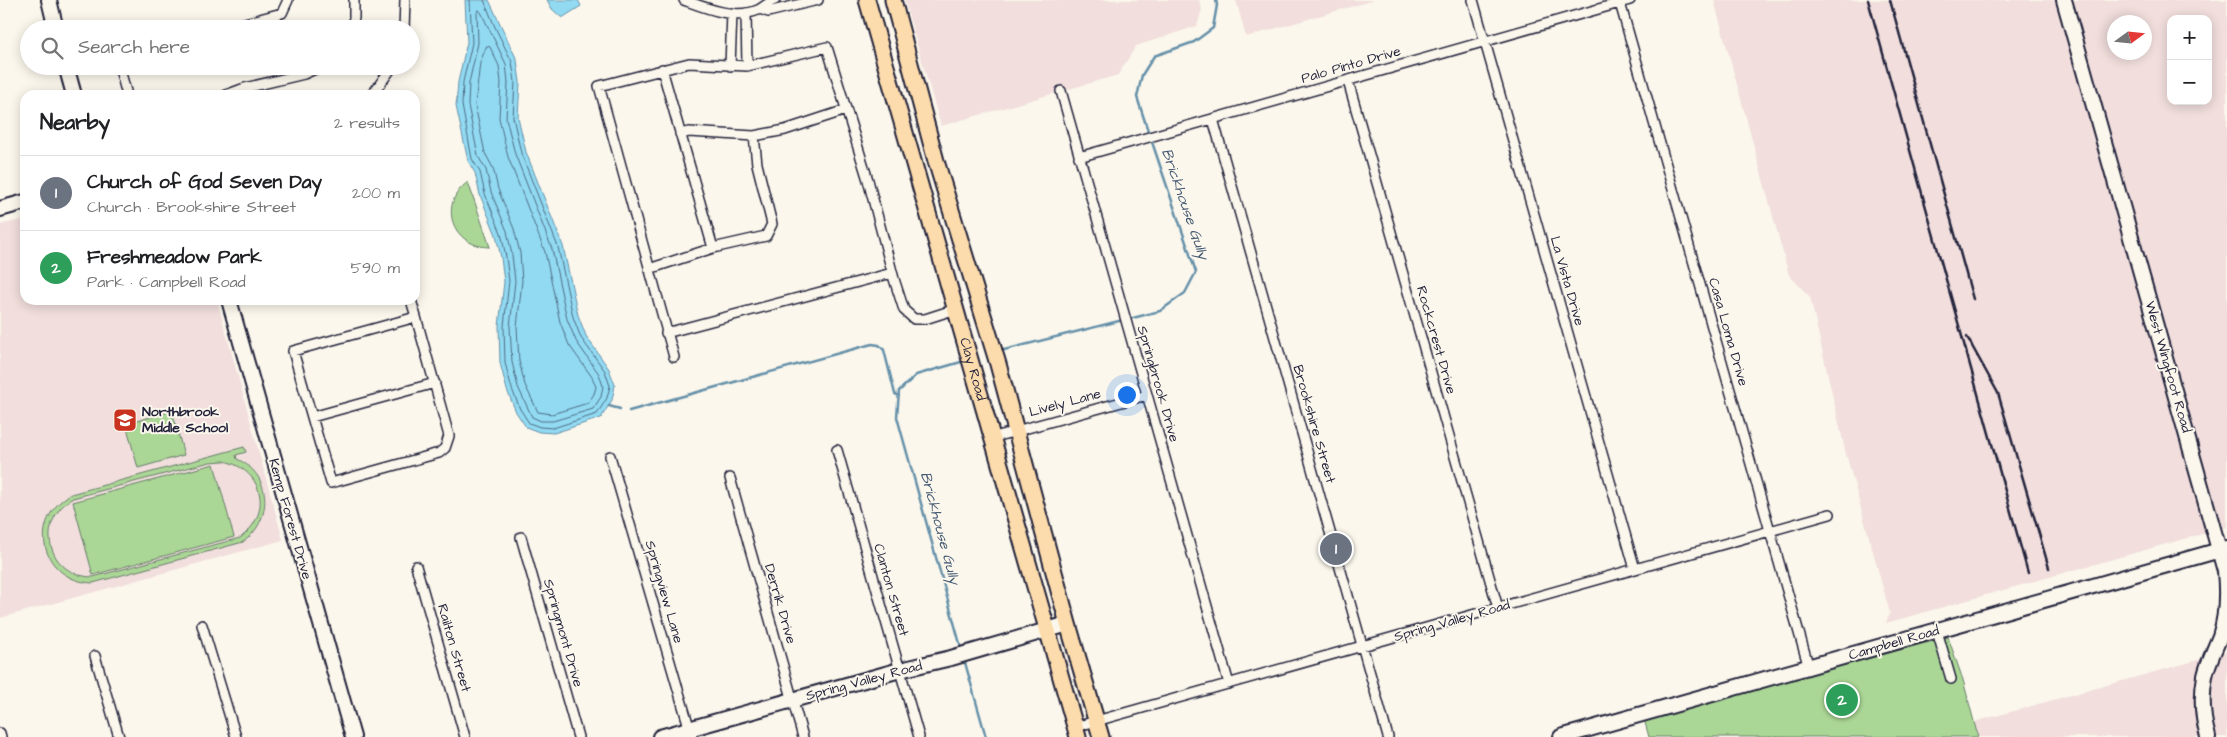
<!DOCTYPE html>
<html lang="en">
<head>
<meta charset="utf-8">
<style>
  body { margin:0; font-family:"Architects Daughter",sans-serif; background:#f2f2f2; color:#202124 }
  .controls { position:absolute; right:15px; top:15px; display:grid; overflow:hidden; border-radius:10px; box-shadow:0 2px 12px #0003 }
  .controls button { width:45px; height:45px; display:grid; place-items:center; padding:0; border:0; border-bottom:1px solid #e0e0e0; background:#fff; color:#202124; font:25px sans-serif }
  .compass { position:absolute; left:2107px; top:15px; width:45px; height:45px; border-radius:50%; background:#fff; box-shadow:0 2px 12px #0003; rotate:75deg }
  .you { position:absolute; left:1126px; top:394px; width:18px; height:18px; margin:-12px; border:4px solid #fff; border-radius:50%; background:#1a73e8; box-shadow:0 0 0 8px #1a73e833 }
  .badge { display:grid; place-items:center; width:32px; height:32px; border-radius:50%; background:#b45309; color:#fff; font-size:16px; font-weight:700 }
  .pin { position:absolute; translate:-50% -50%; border:2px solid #fff; box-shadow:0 1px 5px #0006 }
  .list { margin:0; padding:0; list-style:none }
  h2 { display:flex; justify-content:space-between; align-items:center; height:65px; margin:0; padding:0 20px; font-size:21px }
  h2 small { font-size:16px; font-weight:400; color:#757577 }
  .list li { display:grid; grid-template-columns:32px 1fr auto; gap:15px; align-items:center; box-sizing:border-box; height:75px; padding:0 20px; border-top:1px solid #e0e0e0 }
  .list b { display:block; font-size:19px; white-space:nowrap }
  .list p { margin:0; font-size:16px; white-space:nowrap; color:#757577 }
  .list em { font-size:16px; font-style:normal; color:#757577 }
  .icon { flex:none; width:28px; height:28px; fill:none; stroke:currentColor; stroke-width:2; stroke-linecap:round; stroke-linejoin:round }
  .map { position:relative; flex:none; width:2227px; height:737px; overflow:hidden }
  .search { position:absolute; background:#fff; box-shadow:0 2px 12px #0003; left:20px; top:20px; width:400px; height:55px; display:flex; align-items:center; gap:12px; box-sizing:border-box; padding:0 18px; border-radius:28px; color:#757577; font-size:19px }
  .panel { position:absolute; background:#fff; box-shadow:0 2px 12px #0003; left:20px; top:90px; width:400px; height:215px; border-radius:15px }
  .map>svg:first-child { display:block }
  .built { fill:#f1dedd; fill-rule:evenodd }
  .green { fill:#abd796; stroke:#667c68; fill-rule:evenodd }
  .water { fill:#91daf2; stroke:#6590a9 }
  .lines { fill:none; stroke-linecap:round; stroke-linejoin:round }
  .shore { stroke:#4e6c84; stroke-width:1 }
  .stream { stroke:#6590a9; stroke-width:2.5 }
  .street-casing { stroke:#22223b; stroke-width:12 }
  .secondary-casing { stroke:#22223b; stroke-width:18 }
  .primary-casing { stroke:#22223b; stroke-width:19 }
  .street { stroke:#fbf7ec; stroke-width:9 }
  .secondary { stroke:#fbf7ec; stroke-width:14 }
  .primary { stroke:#fcdcac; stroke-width:15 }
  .rail { stroke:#22223b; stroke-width:2.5 }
  .labels { text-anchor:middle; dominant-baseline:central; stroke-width:4; stroke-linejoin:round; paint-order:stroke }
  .street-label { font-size:14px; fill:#22223b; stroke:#fbf7ec }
  .poi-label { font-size:14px; font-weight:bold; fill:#22223b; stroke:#fbf7ec; text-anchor:start }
  .water-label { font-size:15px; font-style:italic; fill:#435972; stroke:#fbf7ec }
</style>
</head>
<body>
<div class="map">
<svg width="2227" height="737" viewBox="0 0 2227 737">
  <rect width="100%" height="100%" fill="#fbf7ec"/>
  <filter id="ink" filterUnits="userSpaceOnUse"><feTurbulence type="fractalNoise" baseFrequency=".02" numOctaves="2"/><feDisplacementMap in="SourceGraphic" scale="10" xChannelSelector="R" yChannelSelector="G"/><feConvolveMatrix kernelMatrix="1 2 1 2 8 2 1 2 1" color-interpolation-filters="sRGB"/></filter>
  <g filter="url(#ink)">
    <!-- built -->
    <path class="built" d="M 904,0 L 1199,0 L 1202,9 L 1197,26 L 1136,46 L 1118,75 L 941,126 Z
      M 1236,0 L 1374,0 L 1246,37 Z
      M 1714,0 L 2227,0 L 2227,527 L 1886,623 L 1890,613 L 1846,454 L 1810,297 L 1789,275 ZM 2171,19 L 2208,19 L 2208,101 L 2171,101 ZM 2114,22 L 2144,22 L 2144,52 L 2114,52 Z
      M 25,219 L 25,300 L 217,300 L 283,540 L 0,618 L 0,225 Z
      M 2227,652 L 2227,737 L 1978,737 L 1974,722 Z"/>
    <!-- green -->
    <path class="green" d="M 468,182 L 490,247 C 452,247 437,204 468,182 Z
      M 172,411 L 184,455 L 138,468 L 126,424 Z
      M 244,447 L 246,452 L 236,455 L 237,459 C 273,475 273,521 243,542 L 93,583 C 41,581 26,520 71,494 ZM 224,461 C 264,470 273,514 240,538 L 93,577 C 47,576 34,521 73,498 L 210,462 Z
      M 214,464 L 234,537 L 93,575 L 73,502 Z
      M 1948,637 L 1963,680 L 1978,737 L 1649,737 L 1644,719 Z"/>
    <!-- water -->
    <path class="water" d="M 465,0 L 489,0 L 517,60 L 520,82 L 518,117 L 526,152 L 563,246 L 578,315 L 586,336 L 609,369 L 615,385 L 612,400 L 601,418 L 554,433 L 539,432 L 526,427 L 516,412 L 507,390 L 500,363 L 499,326 L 504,282 L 501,258 L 496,235 L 480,195 L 475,173 L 468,161 L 456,106 L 458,82 L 467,42 Z
      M 547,0 L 578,0 L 581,6 L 562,18 L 552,9 Z"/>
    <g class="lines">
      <!-- shore -->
      <path class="shore" d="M 470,0 L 472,43 L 463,82 L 462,105 L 472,159 L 480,172 L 485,194 L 501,233 L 506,257 L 509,281 L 504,326 L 505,363 L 512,389 L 520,409 L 529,423 L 540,427 L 553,428 L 597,414 L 607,398 L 610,386 L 605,371 L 581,338 L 573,317 L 558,247 L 521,153 L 513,117 L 515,82 L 512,62 L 495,27 L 484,0
        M 479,10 L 481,12 L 506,64 L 508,82 L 506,118 L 515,154 L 552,249 L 567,319 L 576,341 L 599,374 L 603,386 L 601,397 L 593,409 L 553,421 L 541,421 L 532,417 L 518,387 L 512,362 L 510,327 L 515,281 L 512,255 L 507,231 L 491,192 L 486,170 L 478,156 L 468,105 L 469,83 L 478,43 L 477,13 Z
        M 487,46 L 490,47 L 499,66 L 501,82 L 499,118 L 508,157 L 545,252 L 560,322 L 569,345 L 592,377 L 596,387 L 594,394 L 588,403 L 552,414 L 538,412 L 525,385 L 519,361 L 517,327 L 522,281 L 520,253 L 514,229 L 498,189 L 493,168 L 485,153 L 475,105 L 480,63 Z"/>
      <!-- stream -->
      <path class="stream" d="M 1149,134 L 1137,97 L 1142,75 L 1154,56 L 1194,42 L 1213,28 L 1217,5 L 1216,0
        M 1129,319 L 1160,311 L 1185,293 L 1196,272 L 1151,139
        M 1000,351 L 1123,320
        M 961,362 L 916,375 L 899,391 L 897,417 L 962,651
        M 609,406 L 620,409
        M 629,411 L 872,344 L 879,345 L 884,350 L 895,394 L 899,396
        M 964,659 L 986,737"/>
      <!-- street casing -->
      <g class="street-casing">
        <path id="street" d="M 684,0 C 706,8 735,20 758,10 C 764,7 768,2 775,0
          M 1473,0 L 1635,569
          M 1620,3 L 1809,668
          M 760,9 L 768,12 L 818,0
          M 746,13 L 747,66
          M 230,27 L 282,13 L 288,0
          M 351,29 L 354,18 L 354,0
          M 404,29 L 405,0
          M 119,66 L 127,95
          M 730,66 L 732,13
          M 662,69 L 713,248
          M 1348,81 L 1498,608
          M 1061,91 L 1229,684
          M 226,95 L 245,88 L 304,74 L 322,66
          M 372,95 L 393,66
          M 1213,119 L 1388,737
          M 680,134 L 689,132 L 754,136 L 785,130 L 846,110
          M 1079,157 L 1630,0
          M 649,269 L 713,248 L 766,236 L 772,224 L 757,164 L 754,136
          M 411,300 L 416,317 L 449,436 L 445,448 L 439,453 L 331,483 L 293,351 L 416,317
          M 666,333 L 892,273
          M 674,357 L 599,86 L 689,63 L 747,66 L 827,47 L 868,180 L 894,279 L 904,310 L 914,319 L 925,319 L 956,309
          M 312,417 L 435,383
          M 991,438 L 1147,395
          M 837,450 L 919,737
          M 610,456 L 692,737
          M 730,478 L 803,737
          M 521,537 L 578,737
          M 416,566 L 465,737
          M 202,625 L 236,737
          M 1937,631 L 1951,679
          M 95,656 L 119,737
          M 1075,727 L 1830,514
          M 0,733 L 1,737"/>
      </g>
      <!-- secondary casing -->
      <g class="secondary-casing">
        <path id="secondary" d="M 49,0 L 56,29
          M 2064,0 L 2225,571 C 2227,592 2227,615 2220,636 C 2215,649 2208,662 2205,676 C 2201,697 2202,716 2208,737
          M 66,66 L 74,95
          M 0,209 L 25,202
          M 229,300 L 353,737
          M 660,737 L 900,670 L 951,658 L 1068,624
          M 1561,737 L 2227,548"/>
      </g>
      <!-- primary casing -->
      <g class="primary-casing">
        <g id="primary">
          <path id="s1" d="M 867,0 L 1078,737"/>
          <path d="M 893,0 L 936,161 L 998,364 L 1068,624 L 1101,737"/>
        </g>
      </g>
      <!-- street -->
      <use href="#street" class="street"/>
      <!-- secondary -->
      <use href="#secondary" class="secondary"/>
      <!-- primary -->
      <use href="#primary" class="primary"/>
      <!-- rail -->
      <path class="rail" d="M 1868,0 L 2028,573
        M 1890,0 L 1973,299
        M 1967,337 L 1998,393 L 2049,568"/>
    </g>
  </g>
  <!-- icons -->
  <defs>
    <g id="school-square" transform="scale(1.25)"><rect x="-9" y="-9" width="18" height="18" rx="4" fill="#c8321e" stroke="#fbf7ec"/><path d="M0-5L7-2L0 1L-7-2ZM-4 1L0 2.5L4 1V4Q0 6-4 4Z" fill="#fff"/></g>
  </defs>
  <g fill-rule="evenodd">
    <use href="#school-square" x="125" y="420"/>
  </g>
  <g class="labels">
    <!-- street labels -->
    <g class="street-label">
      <text transform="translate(1351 65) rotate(-16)">Palo Pinto Drive</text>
      <text transform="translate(1567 281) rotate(74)">La Vista Drive</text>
      <text transform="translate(1728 332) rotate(74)">Casa Loma Drive</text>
      <text transform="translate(1436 340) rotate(74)">Rockcrest Drive</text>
      <text transform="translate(2168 367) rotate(74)">West Wingfoot Road</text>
      <text stroke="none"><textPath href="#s1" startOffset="384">Clay Road</textPath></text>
      <text transform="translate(1158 384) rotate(74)">Springbrook Drive</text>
      <text transform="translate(1065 403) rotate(-15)">Lively Lane</text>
      <text transform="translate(1314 424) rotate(74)">Brookshire Street</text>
      <text transform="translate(290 519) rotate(74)">Kemp Forest Drive</text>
      <text transform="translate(891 590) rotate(74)">Clanton Street</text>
      <text transform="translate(664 592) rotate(74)">Springview Lane</text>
      <text transform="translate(780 604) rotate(74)">Derrik Drive</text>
      <text transform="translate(1452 621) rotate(-16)">Spring Valley Road</text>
      <text transform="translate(563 633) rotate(74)">Springmont Drive</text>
      <text transform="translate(1894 643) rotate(-16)">Campbell Road</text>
      <text transform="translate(454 648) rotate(74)">Railton Street</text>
      <text transform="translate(864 681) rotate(-15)">Spring Valley Road</text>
    </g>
    <!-- poi labels -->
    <g class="poi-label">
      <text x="142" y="412">Northbrook<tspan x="142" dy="16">Middle School</tspan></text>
    </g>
    <!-- water labels -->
    <g class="water-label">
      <text transform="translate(1185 204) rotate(71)">Brickhouse Gully</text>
      <text transform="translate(940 528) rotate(75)">Brickhouse Gully</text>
    </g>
  </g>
</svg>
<div class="controls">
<button>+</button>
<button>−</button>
</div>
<svg class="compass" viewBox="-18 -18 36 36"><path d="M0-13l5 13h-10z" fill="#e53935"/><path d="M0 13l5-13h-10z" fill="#757577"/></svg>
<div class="you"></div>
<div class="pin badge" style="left:1336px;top:549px;background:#6b7280">1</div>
<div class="pin badge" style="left:1842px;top:700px;background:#2e9e5b">2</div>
<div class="search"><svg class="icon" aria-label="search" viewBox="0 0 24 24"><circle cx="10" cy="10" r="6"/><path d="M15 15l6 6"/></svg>Search here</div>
<section class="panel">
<h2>Nearby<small>2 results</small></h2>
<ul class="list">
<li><span class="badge" style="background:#6b7280">1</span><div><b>Church of God Seven Day</b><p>Church · Brookshire Street</p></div><em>200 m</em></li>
<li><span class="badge" style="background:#2e9e5b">2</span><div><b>Freshmeadow Park</b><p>Park · Campbell Road</p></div><em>590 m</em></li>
</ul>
</section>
</div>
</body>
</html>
